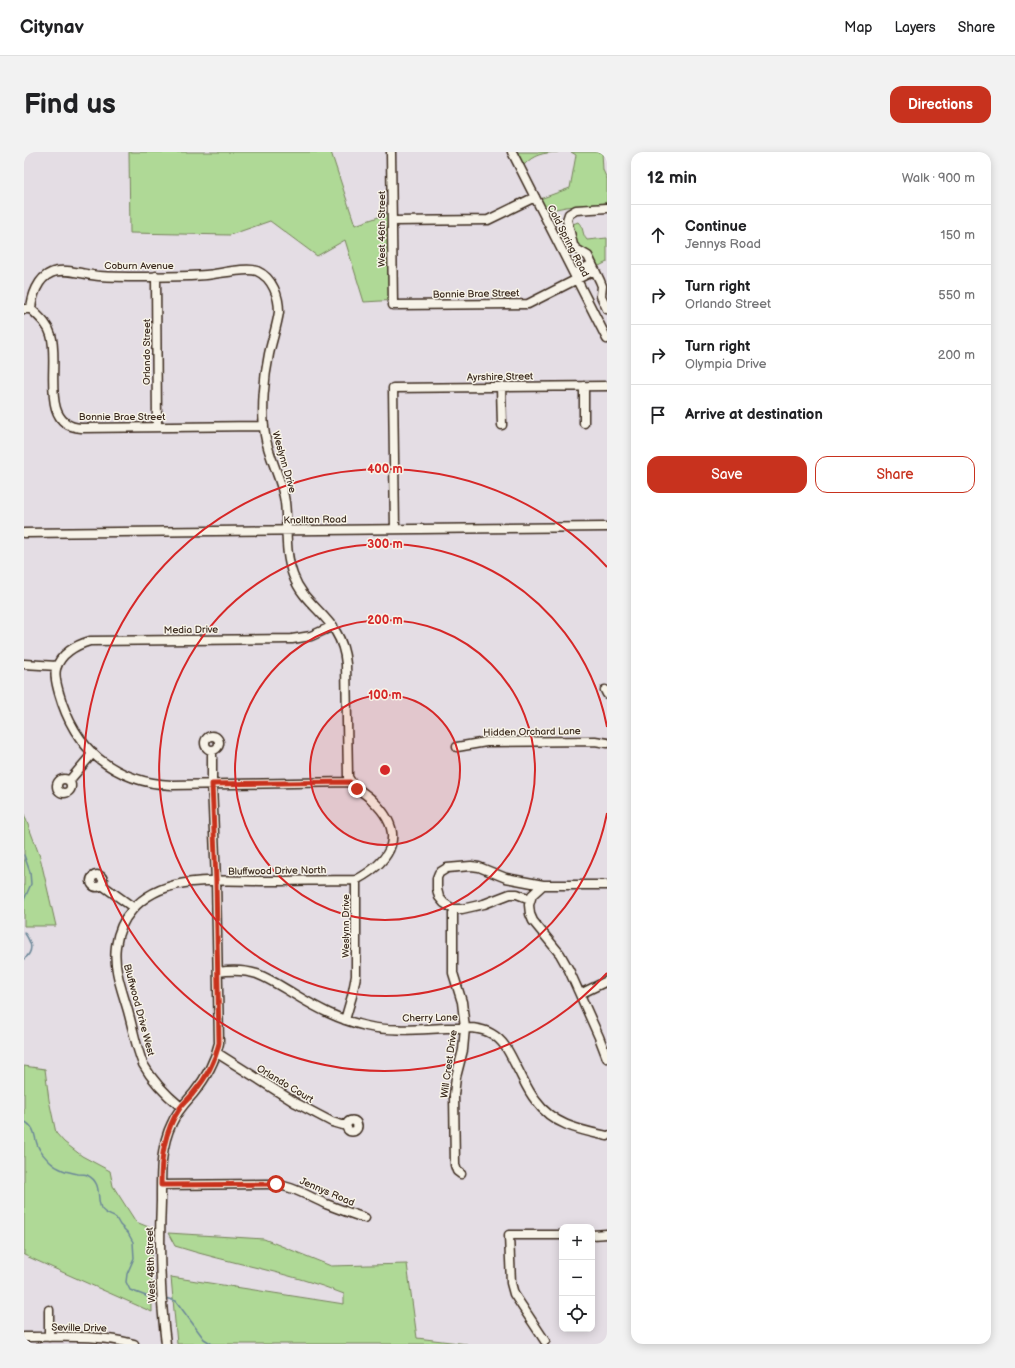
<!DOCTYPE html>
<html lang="en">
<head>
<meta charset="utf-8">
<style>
  body { margin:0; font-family:"Balsamiq Sans",sans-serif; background:#f2f2f2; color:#202124 }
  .controls { position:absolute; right:12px; bottom:12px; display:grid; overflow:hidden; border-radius:8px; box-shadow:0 2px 10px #0003 }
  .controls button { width:36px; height:36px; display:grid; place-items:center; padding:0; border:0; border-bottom:1px solid #e0e0e0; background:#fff; color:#202124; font:20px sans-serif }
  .stop { position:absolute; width:12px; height:12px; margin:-9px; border:3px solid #c8321e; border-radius:50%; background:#fff }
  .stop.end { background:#c8321e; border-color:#fff; box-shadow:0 1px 4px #0008 }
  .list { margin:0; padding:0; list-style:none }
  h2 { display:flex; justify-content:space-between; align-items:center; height:52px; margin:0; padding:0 16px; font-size:17px }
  h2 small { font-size:13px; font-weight:400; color:#757577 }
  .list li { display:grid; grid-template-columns:26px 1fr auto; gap:12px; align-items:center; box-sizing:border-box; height:60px; padding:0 16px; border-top:1px solid #e0e0e0 }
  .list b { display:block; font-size:15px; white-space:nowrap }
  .list p { margin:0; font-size:13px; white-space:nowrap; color:#757577 }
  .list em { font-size:13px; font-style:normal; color:#757577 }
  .actions { display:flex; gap:8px; padding:12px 16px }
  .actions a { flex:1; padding:9px 0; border:1px solid #c8321e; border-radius:12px; text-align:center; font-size:14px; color:#c8321e }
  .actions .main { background:#c8321e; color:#fff }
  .icon { flex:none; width:22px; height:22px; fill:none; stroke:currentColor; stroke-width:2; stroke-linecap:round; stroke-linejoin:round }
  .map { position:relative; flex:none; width:583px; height:1192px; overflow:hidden; border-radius:12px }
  header { display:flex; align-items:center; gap:24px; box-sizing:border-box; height:56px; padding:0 20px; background:#fff; border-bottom:1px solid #e0e0e0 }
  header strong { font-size:19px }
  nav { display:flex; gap:22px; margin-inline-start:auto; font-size:14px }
  .intro { display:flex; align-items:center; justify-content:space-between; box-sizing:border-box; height:96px; padding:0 24px }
  h1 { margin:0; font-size:28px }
  .button { padding:10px 18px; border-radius:12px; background:#c8321e; color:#fff; font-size:14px; font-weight:700 }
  main { display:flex; gap:24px; padding:0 24px }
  aside { flex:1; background:#fff; border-radius:12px; box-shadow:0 2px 10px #0003 }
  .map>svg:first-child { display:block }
  .green { fill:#afd996; stroke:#75825a }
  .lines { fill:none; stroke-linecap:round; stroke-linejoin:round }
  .stream { stroke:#6b8798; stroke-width:1.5 }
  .minor-casing { stroke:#3b2a1e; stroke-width:11 }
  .minor { stroke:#f7f3e8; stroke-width:8 }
  .route { stroke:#c8321e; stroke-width:5 }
  .ring { fill:none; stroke:#d62828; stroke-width:2 }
  .labels { text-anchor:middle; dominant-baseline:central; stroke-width:3; stroke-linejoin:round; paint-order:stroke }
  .street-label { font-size:10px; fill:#3b2a1e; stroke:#f7f3e8 }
  .centre { fill:#d62828; stroke:#f7f3e8; stroke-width:2 }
  .ring-label { font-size:12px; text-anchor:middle; font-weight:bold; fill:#d62828; stroke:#f7f3e8; stroke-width:3; stroke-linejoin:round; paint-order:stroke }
</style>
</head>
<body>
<header>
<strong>Citynav</strong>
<nav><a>Map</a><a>Layers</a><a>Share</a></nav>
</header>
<div class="intro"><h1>Find us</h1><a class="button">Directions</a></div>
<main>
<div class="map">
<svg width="583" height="1192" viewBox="0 0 583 1192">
  <rect width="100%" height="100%" fill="#e4dde4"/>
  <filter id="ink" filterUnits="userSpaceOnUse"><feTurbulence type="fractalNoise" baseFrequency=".025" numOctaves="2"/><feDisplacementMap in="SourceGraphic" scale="8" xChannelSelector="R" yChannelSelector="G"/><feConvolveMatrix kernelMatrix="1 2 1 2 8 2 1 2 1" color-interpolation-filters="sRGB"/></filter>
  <g filter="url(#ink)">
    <!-- green -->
    <path class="green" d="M 105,0 L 307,0 L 331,73 L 372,59 L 373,148 L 340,150 L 321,88 L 293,104 L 246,69 L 206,83 L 106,81 Z
      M 492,0 L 534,0 C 519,1 510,2 499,14 Z
      M 547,0 L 578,0 L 579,18 L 583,27 L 583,50 L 575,52 L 542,55 L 522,59 L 516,47 L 546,36 L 552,3 Z
      M 554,70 C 561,77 557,81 563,88 L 583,86 L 583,110 L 573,115 C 564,104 543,87 549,72 Z
      M 0,662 L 16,705 L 32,774 L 0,774 Z
      M 0,914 L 21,917 L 25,948 L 32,981 L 40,990 L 58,1004 L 86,1019 L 89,1034 L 112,1070 L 127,1076 L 128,1160 L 0,1103 Z
      M 144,1081 L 240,1087 L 307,1114 L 383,1112 L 393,1186 L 443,1192 L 153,1192 L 147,1125 L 320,1152 L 320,1142 C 266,1120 207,1112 151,1094 Z"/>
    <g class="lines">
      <!-- stream -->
      <path class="stream" d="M 0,703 L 6,720 L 7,732 L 0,748
        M 0,780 C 7,790 11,799 0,807
        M 0,969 C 15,978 8,986 16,998 C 18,1002 23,1007 26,1010 C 34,1018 44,1020 54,1022 C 57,1022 61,1022 63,1023 C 79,1031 72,1045 77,1056 C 80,1062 87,1063 92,1066 L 96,1073 L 104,1081 L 109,1090 L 110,1106 L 103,1122 L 102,1130 L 106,1138 L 130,1147 L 135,1147
        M 141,1146 L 152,1149 L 180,1187 L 188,1192"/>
      <!-- minor casing -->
      <g class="minor-casing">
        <path id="minor" d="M 367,0 L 369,153 L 504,152 L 571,118
          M 488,0 L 583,187
          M 583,56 L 552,58 L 545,62 L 543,68 L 549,93 L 552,97 L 564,104 L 576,129 L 578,134 L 577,144 L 583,157
          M 368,69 L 464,68 L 511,45
          M 551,122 L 568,112
          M 132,124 L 133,275
          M 0,157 L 7,157 C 15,165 24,172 27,183 C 36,210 14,274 57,276 L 240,274
          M 7,157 C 8,144 14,126 27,121 C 39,115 62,123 75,124 C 89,125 104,125 118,125 C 139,124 161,125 182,123 C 195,122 222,115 233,119 C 249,126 255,145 255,160 C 253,174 248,188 245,202 C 240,226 237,259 241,283 C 245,307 258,327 261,350 C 264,375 260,399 269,423 C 282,459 318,465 322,512 L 324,625 C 329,636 340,640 348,648 C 383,681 369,708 332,728 L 332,824 L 328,844 L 321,868
          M 560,234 L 560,271
          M 477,235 L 478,273
          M 371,377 L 369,236 L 583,234
          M 0,381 L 583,375
          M 309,474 L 287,484 L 268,487 L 66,489 C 52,493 36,502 32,517 C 30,525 33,533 35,541 C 42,566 54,589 74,606 C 95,623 121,632 148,633 L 326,630
          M 0,512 L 33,514
          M 581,538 L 583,542
          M181 591a7 7 0 1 1 14 0a7 7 0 1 1-14 0Z
          M 433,595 L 462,590 L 571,589 L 583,591
          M33 634a7 7 0 1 1 14 0a7 7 0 1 1-14 0Z
          M 45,629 L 69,601
          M67 729a6 6 0 1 1 12 0a6 6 0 1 1-12 0Z
          M 78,733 L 110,756
          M 583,733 L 519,733 L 508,743 L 505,753 L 506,762 L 509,769 L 536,802 L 545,818 L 575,885 L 583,906
          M 506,747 L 493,742 L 486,742 L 460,752 L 438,757 L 429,757 L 420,751 L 415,745 L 413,737 L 413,726 L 415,721 L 423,716 L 447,714 L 455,715 L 482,726 L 519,733
          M 429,757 L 429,821 L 438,850 L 441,876 L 439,898 L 432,925 L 430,943 L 431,1013 L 433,1019 L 437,1022
          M 194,820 C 207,818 220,818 233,822 C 246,827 258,835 270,842 C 293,856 315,868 342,874 C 368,880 396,877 423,876 C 438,876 454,874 468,882 C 480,889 485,900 491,912 C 498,924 503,938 512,949 C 529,973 556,978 583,984
          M 556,842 L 583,829
          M 193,901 L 272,951 L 308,970 L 322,974
          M 157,955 C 141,942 129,930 119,912 C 112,895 109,877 104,859 C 98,838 89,816 92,794 C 94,780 99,768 108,758 C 139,722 194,729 237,729 C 269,729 300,728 332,728
          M322.5 974a5.5 5.5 0 1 1 11 0a5.5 5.5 0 1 1-11 0Z
          M 137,1033 L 243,1032 C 265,1032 282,1043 302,1052 C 315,1057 328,1062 341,1066
          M 568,1083 L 583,1082
          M 25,1158 L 25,1185
          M 0,1185 C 37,1185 74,1182 110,1192
          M 521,1189 L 490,1142 L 487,1131 L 485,1083 L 538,1083
          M 142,1192 C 136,1145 135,1097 137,1049 C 137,1023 136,995 148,971 C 153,959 161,951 169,942 C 182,926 191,910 195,891 L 192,729 L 188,632 L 188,598"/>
      </g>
      <!-- minor -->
      <use href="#minor" class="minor"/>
    </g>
  </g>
  <g class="lines" filter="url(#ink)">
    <!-- route -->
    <path class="route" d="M 252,1032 L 137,1033 C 137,1006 140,979 156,956 C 160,950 166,946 170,940 C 183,925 191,910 195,891 L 192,729 L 188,632 L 326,630 L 333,637"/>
  </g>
  <!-- distance rings -->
  <circle cx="361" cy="618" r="75" fill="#d62828" fill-opacity=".12"/>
  <g class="ring">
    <circle cx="361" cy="618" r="75"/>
    <circle cx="361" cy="618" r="150"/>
    <path d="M583 661A226 226 0 1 1 583 575"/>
    <path d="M583 821A301 301 0 1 1 583 415"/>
  </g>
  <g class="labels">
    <!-- street labels -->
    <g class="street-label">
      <text transform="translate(358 77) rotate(-90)">West 46th Street</text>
      <text transform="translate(544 89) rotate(63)">Cold Spring Road</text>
      <text x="115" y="114">Coburn Avenue</text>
      <text transform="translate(452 142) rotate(-1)">Bonnie Brae Street</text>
      <text transform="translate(123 200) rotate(-90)">Orlando Street</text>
      <text transform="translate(476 225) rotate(-1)">Ayrshire Street</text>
      <text x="98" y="265">Bonnie Brae Street</text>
      <text transform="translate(260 310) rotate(74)">Weslynn Drive</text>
      <text transform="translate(291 368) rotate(-1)">Knollton Road</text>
      <text transform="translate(167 478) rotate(-1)">Media Drive</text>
      <text transform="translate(508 580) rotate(-1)">Hidden Orchard Lane</text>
      <text transform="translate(253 719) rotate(-1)">Bluffwood Drive North</text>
      <text transform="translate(322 774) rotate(-90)">Weslynn Drive</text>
      <text transform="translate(115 858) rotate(75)">Bluffwood Drive West</text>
      <text transform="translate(406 866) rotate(-1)">Cherry Lane</text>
      <text transform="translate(425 912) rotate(-82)">Will Crest Drive</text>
      <text transform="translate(261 932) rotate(31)">Orlando Court</text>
      <text transform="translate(303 1040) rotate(23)">Jennys Road</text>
      <text transform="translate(127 1113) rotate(-92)">West 48th Street</text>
      <text transform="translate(55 1176) rotate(1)">Seville Drive</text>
    </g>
  </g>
  <circle cx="361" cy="618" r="6" class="centre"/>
  <g class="ring-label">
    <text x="361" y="321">400 m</text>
    <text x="361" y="396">300 m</text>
    <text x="361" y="472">200 m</text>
    <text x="361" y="547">100 m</text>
  </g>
</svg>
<div class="controls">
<button>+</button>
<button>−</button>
<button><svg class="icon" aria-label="locate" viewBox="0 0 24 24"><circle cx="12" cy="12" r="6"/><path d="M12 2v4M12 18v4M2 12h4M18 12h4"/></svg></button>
</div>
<div class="stop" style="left:252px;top:1032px"></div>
<div class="stop end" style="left:333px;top:637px"></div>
</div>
<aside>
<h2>12 min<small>Walk · 900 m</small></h2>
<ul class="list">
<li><svg class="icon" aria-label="ahead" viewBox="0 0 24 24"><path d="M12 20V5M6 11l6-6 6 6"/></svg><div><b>Continue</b><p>Jennys Road</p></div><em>150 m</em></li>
<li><svg class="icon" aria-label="right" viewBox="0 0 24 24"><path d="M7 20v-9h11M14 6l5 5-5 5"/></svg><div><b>Turn right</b><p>Orlando Street</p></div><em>550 m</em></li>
<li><svg class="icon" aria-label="right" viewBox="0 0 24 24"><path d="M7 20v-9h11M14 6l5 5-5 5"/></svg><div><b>Turn right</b><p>Olympia Drive</p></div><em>200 m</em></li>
<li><svg class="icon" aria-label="arrive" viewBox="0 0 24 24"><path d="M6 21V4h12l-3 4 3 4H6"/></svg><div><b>Arrive at destination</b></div></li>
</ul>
<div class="actions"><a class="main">Save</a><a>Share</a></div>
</aside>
</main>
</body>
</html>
